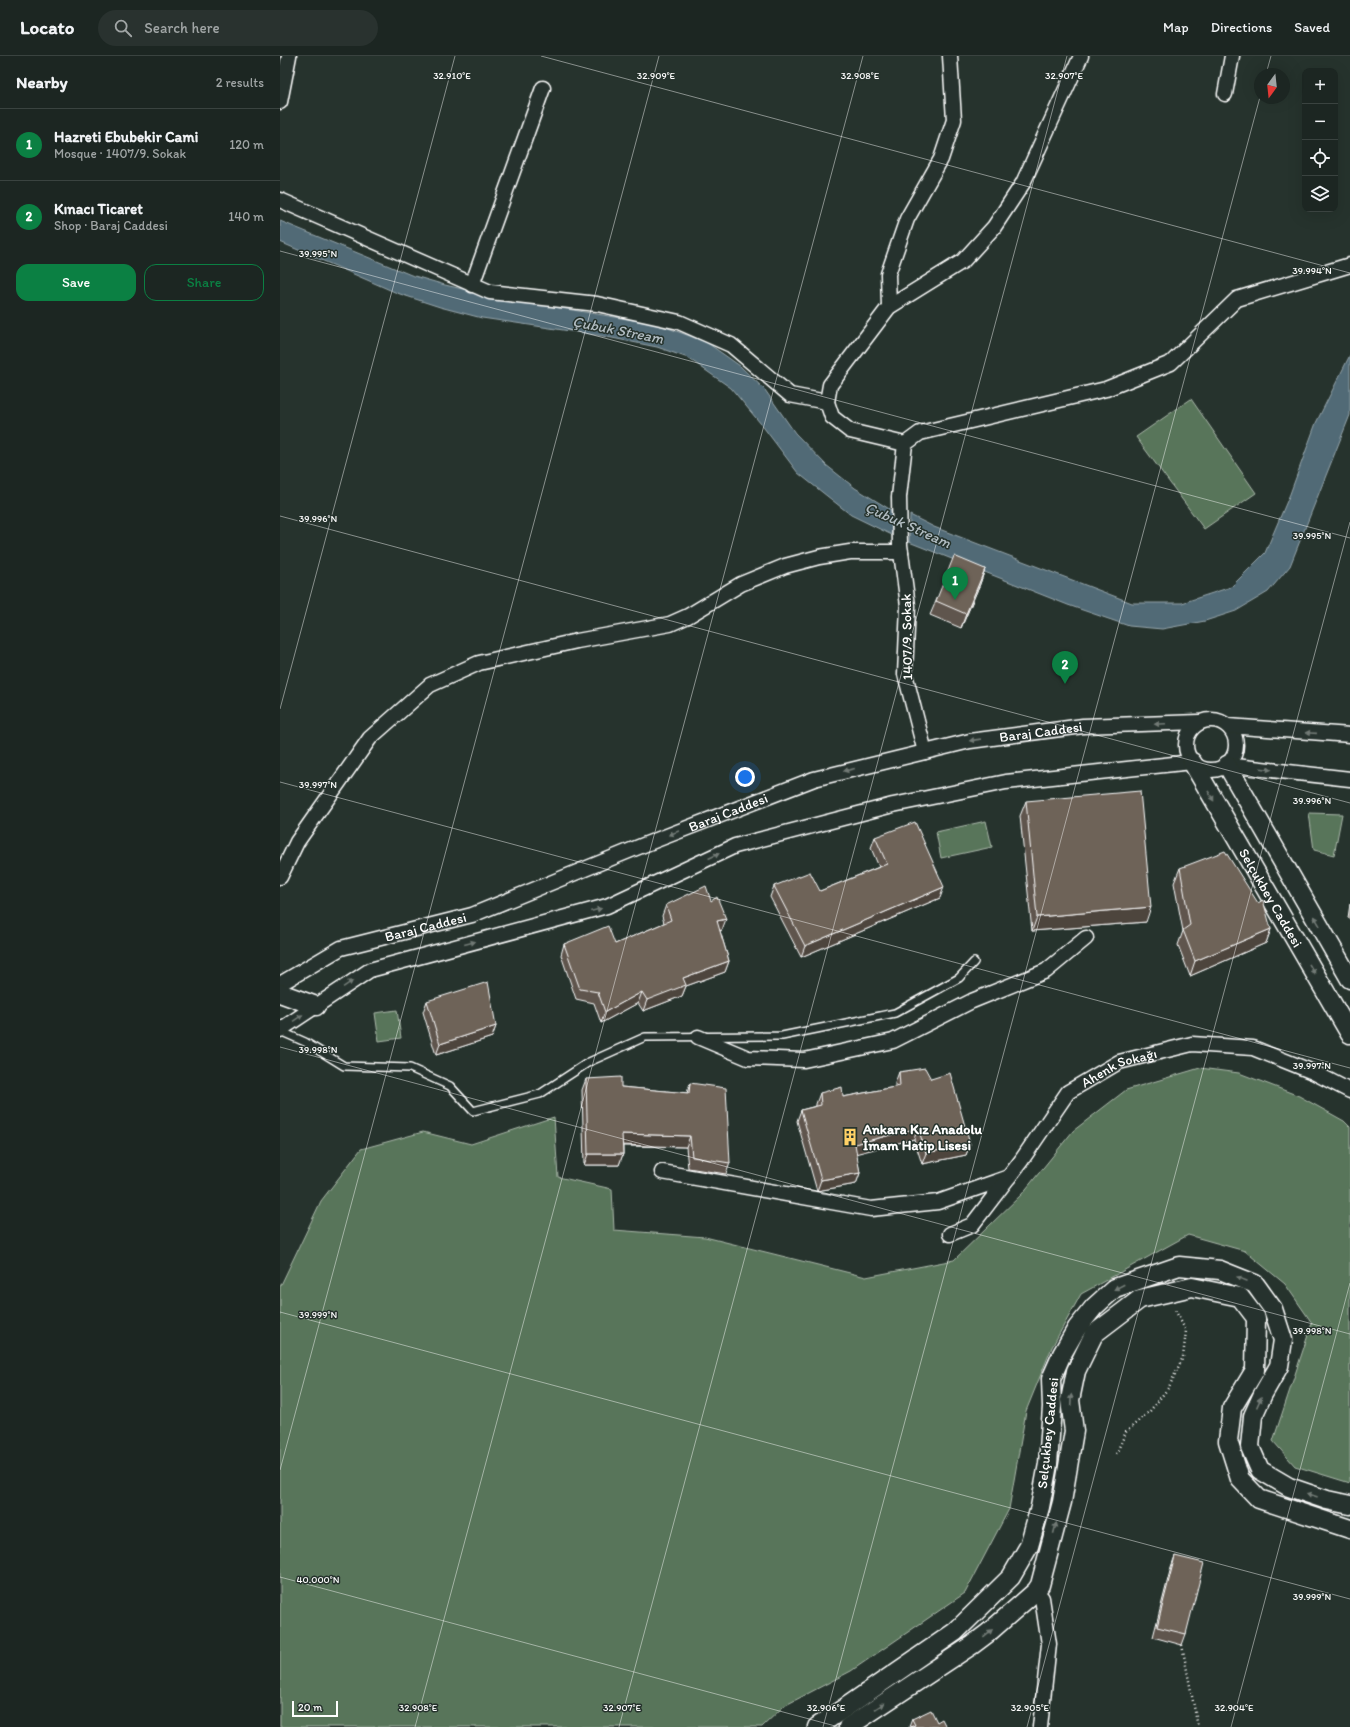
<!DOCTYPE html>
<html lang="en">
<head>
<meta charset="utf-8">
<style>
  body { margin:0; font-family:Itim,sans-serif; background:#29322f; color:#f1f3f6 }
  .controls { position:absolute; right:12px; top:12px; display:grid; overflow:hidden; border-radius:8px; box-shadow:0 4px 16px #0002 }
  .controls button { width:36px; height:36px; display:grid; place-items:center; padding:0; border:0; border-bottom:1px solid #3a4340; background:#1c2622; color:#f1f3f6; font:20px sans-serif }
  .compass { position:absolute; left:974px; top:12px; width:36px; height:36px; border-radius:50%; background:#1c2622; box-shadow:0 4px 16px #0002; rotate:195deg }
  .scale { position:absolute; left:12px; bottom:10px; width:46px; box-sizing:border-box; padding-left:4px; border:2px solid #fff; border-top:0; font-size:11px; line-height:14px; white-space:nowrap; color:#fff; -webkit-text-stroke:3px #26332d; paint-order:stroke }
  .you { position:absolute; left:465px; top:721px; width:14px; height:14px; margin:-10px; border:3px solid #fff; border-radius:50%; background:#1a73e8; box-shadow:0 0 0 6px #1a73e833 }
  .badge { display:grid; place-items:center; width:26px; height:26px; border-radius:50%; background:#0b8043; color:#fff; font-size:13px; font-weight:700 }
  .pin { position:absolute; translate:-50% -33px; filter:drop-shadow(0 1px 2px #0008) }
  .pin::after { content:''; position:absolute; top:21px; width:14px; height:12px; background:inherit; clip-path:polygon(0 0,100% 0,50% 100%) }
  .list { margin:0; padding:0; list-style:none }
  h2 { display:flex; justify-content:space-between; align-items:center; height:52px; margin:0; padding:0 16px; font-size:17px }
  h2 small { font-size:13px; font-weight:400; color:#a0a5a5 }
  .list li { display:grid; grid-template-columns:26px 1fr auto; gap:12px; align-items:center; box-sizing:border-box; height:72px; padding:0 16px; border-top:1px solid #3a4340 }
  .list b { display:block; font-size:15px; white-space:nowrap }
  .list p { margin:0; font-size:13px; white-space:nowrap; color:#a0a5a5 }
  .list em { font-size:13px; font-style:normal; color:#a0a5a5 }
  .actions { display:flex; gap:8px; padding:12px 16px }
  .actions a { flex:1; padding:9px 0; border:1px solid #0b8043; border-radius:12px; text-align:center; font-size:14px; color:#0b8043 }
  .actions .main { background:#0b8043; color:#fff }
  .icon { flex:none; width:22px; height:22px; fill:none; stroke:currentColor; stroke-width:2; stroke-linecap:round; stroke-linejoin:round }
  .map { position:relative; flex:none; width:1070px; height:1671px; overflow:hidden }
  header { display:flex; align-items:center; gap:24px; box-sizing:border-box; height:56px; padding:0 20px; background:#1c2622; border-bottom:1px solid #3a4340 }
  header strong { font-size:19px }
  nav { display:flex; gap:22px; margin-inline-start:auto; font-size:14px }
  .search { width:280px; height:36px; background:#29322f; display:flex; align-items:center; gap:10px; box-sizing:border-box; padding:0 14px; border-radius:22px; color:#a0a5a5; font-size:15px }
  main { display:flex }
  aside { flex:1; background:#1c2622 }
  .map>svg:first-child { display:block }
  .green { fill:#58745a; stroke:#acbaac }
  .water { fill:#516b76; stroke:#97a6ad }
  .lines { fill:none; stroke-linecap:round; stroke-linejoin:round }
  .service-casing { stroke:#fff; stroke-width:10 }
  .minor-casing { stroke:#fff; stroke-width:17 }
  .tertiary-casing { stroke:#fff; stroke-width:21 }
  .path { stroke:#fff; stroke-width:2.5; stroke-dasharray:1 3; stroke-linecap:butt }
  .service { stroke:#26332d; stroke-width:7 }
  .minor { stroke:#26332d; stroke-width:14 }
  .tertiary { stroke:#26332d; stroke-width:18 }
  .wall { fill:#5f554d; stroke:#fff }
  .shaded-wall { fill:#4d453e; stroke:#fff }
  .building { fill:#6e6359; stroke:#fff }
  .oneway { fill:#727a76 }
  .ticks { fill:none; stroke:#fff; stroke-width:1; stroke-opacity:0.45 }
  .labels { text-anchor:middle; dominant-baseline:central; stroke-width:3; stroke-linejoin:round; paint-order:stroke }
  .street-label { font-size:14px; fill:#fff; stroke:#26332d }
  .poi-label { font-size:14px; font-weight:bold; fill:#fff; stroke:#26332d; text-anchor:start }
  .water-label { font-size:15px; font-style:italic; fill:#b1bcc1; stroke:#26332d }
  .ticks-label { font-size:10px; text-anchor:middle; fill:#fff; stroke:#26332d; stroke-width:3; stroke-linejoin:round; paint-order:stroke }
</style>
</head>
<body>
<header>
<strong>Locato</strong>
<div class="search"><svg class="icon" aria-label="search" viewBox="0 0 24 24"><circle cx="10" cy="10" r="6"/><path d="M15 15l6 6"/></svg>Search here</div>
<nav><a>Map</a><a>Directions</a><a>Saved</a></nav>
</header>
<main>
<aside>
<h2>Nearby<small>2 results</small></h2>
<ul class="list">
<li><span class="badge">1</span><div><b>Hazreti Ebubekir Cami</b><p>Mosque · 1407/9. Sokak</p></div><em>120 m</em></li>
<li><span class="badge">2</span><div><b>Kınacı Ticaret</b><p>Shop · Baraj Caddesi</p></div><em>140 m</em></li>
</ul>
<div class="actions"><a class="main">Save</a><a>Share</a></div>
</aside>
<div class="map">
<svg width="1070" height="1671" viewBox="0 0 1070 1671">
  <rect width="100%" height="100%" fill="#26332d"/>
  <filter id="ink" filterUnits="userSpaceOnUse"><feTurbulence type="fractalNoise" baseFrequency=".025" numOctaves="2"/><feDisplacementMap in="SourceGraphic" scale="8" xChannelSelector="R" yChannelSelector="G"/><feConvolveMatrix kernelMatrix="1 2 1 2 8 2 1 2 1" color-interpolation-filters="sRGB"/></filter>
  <g filter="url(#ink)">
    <!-- green -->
    <path class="green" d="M 911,343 L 976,437 L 924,473 L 856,381 Z
      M 1029,757 L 1062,758 L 1054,799 L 1034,794 Z
      M 706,765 L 712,791 L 661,802 L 656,776 Z
      M 117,954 L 121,982 L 99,985 L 95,957 Z
      M 920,1012 L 959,1017 L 1019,1040 L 1064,1065 L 1070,1071 L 1070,1427 L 1015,1410 L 993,1385 L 1032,1267 L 1005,1228 L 965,1195 L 908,1179 L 801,1238 L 772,1291 L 746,1355 L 729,1453 L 685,1537 L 571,1615 L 504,1650 L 482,1671 L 0,1671 L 0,1231 L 41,1145 L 81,1093 L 143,1076 L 191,1088 L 274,1061 L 278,1121 L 332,1133 L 334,1174 L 425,1181 L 586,1221 L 674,1204 L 742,1138 L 793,1075 L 846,1034 Z"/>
    <!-- water -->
    <path class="water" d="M 0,165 L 131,219 L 165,229 L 226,243 L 377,268 L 426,286 L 460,310 L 485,334 L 515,377 L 546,409 L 575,432 L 611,454 L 612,479 L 571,459 L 518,417 L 481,368 L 451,332 L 408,302 L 377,291 L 317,279 L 202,262 L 160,251 L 117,237 L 0,186 Z
      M 1070,299 L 1070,359 L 1010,510 L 988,536 L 956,555 L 925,565 L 882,573 L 849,570 L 788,549 L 629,486 L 630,459 L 654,471 L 852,547 L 902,547 L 951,531 L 985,497 L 1010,438 L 1036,367 Z"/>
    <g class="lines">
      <!-- service casing -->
      <g class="service-casing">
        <path id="service" d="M 0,975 L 25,986 L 64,1010 L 130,1012 L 170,1030 L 193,1055 L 260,1038 L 309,1006 L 365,981 L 502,980 L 615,957 L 679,922 L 694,906"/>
      </g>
      <!-- minor casing -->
      <g class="minor-casing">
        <g id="minor">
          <path d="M 945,38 L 952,0"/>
          <path d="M 0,46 L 9,0"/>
          <path d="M 0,144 L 210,236 L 317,248 L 399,266 L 451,289 L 510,339 L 547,346"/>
          <path d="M 192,229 L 263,32"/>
          <path d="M 609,251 L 608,218 L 627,163 L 661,103 L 674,64 L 670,0"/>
          <path d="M 625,388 L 570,375 L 552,361 L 547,346 L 550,329 L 609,251 L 683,205 L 714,171 L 743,127 L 801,0"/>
          <circle cx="931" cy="689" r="25"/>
          <path d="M 948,670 L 1070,679"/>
          <path d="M 645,696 L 625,618 L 628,550 L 620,489 L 619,441 L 625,388 L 640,377 L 826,333 L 891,307 L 957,243 L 1070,209"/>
          <path d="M 947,709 L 1070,723"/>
          <path d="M 0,821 L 17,786 L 90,682 L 150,629 L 199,607 L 297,585 L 390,568 L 408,560 L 461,528 L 505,510 L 539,501 L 570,496 L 621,496"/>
          <path id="s1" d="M 0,928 L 61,892 L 192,859 L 366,788 L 534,723 L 690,685 L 803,670 L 919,666"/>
          <path d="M 0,974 L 90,914 L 327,850 L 455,790 L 613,749 L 726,726 L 912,706"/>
          <path d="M 418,981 L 468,1002 L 524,1004 L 613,985 L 692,945 L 766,915 L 806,882"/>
          <path d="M 382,1116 L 591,1153 L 658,1146 L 729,1121"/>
          <path id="s2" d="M 670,1178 L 692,1169 L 741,1105 L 788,1036 L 839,1006 L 912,988 L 973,992 L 1033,1016 L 1070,1035"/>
          <path d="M 756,1535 L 762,1542 L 769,1588 L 760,1671"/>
        </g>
      </g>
      <!-- tertiary casing -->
      <g class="tertiary-casing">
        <g id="tertiary">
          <path id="s3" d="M 912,706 L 1070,978"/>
          <path d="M 947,709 L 1070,923"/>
          <path d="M 0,937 L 36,950"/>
          <path d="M 537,1671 L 675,1576 L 731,1521 L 749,1490 L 760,1451 L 768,1408 L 772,1351 L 771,1323 L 782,1298 L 797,1272 L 814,1251 L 835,1232 L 899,1210 L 940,1214 L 975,1228 L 993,1253 L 1003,1284 L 999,1310 L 983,1338 L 973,1360 L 970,1391 L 980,1414 L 1009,1431 L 1047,1444 L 1070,1449"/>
          <path d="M 568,1671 L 692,1589 L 708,1577 L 756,1535 L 760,1529 L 782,1446 L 794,1375 L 790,1344 L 796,1315 L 814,1278 L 860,1243 L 912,1231 L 960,1241 L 976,1262 L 975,1314 L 952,1352 L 948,1385 L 960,1423 L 979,1443 L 1070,1473"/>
        </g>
      </g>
      <!-- path -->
      <path class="path" d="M 836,1398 L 846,1376 L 870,1355 L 889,1331 L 903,1301 L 906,1275 L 894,1252
        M 902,1589 L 918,1671"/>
      <!-- service -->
      <use href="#service" class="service"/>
      <!-- minor -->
      <use href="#minor" class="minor"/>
      <!-- tertiary -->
      <use href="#tertiary" class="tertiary"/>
    </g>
    <!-- wall -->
    <path class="wall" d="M 705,513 L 700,528 L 681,572 L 650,559 L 656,545 Z
      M 746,745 L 866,866 L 752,875 L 740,760 Z
      M 595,781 L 660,842 L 521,901 L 490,841 L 494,830 L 540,835 L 599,811 L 591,792 Z
      M 900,812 L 991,873 L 986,887 L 910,920 L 898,889 L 903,875 L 894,827 Z
      M 1070,848 L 1070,863 L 1068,862 Z
      M 386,849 L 442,874 L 440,875 L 449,905 L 445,916 L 406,930 L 402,940 L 363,955 L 358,947 L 321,967 L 314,947 L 296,943 L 281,899 L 284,888 L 335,888 L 384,867 L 382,860 Z
      M 147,945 L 216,970 L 212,981 L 156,999 L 143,956 Z
      M 619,1016 L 651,1023 L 690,1088 L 686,1099 L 642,1108 L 634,1083 L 576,1097 L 580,1117 L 576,1128 L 537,1135 L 517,1065 L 521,1054 L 536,1050 L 536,1048 L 540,1037 L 563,1041 L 615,1031 L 615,1027 Z
      M 306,1023 L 341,1031 L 407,1037 L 410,1027 L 450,1107 L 446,1118 L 408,1112 L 406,1091 L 343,1090 L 343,1098 L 339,1109 L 304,1109 L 302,1034 Z
      M 895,1500 L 906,1578 L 902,1589 L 873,1581 L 891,1511 Z
      M 632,1663 L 657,1666 L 666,1671 L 629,1671 Z"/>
    <!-- shaded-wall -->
    <path class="shaded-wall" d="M 705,513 L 700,528 L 681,572 L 686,558 Z
      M 664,831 L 660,842 L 521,901 L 525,890 Z
      M 871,851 L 866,866 L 752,875 L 757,861 Z
      M 446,863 L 442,874 L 433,876 L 437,865 Z
      M 991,873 L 986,887 L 910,920 L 915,905 Z
      M 449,905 L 445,916 L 406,930 L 402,940 L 363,955 L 367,944 L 403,922 Z
      M 362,936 L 358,947 L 321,967 L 325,956 Z
      M 216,970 L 212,981 L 156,999 L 160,988 Z
      M 638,1072 L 634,1083 L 571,1099 L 575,1088 Z
      M 342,1078 L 410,1080 L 406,1091 L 338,1089 Z
      M 690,1088 L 686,1099 L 642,1108 L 646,1097 Z
      M 308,1098 L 343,1098 L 339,1109 L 304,1109 Z
      M 580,1117 L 576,1128 L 537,1135 L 541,1124 Z"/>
    <!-- building -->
    <path class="building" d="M 674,500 L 705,513 L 686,558 L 656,545 Z
      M 860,735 L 871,851 L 757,861 L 746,745 Z
      M 635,766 L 664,831 L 525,890 L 494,830 L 530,816 L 540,835 L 607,808 L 595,781 Z
      M 945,795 L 978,847 L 983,844 L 991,873 L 915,905 L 903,874 L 910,869 L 900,812 Z
      M 426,830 L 431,845 L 437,841 L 446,863 L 437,865 L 449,905 L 403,922 L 406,929 L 367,944 L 362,936 L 325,956 L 318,936 L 300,933 L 284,888 L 328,870 L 335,888 L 391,864 L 386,849 Z
      M 208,926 L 216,970 L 160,988 L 147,945 Z
      M 645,1012 L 651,1023 L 670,1017 L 690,1088 L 646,1097 L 638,1072 L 575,1088 L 580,1117 L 541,1124 L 521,1054 L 541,1049 L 540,1037 L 562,1031 L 563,1041 L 620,1030 L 619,1016 Z
      M 341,1021 L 341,1031 L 409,1037 L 410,1027 L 446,1032 L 450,1107 L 412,1101 L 410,1080 L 342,1078 L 343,1098 L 308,1098 L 306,1023 Z
      M 895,1500 L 924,1507 L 906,1578 L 877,1571 Z
      M 651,1654 L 657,1666 L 662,1663 L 666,1671 L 630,1671 L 635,1669 L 632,1663 Z"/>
    <!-- one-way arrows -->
    <defs><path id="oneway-solid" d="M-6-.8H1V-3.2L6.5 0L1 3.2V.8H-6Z"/></defs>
    <g class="oneway">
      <use href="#oneway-solid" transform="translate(880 668) rotate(178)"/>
      <use href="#oneway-solid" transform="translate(1031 677) rotate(-176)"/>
      <use href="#oneway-solid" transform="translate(695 684) rotate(172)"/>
      <use href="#oneway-solid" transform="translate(986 713) rotate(7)"/>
      <use href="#oneway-solid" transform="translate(569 714) rotate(166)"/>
      <use href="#oneway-solid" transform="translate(931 740) rotate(60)"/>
      <use href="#oneway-solid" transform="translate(394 777) rotate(159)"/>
      <use href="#oneway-solid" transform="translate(434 800) rotate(-25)"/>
      <use href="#oneway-solid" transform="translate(316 854) rotate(-15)"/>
      <use href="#oneway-solid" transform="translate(1037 865) rotate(-120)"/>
      <use href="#oneway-solid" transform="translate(190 887) rotate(-15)"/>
      <use href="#oneway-solid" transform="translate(1032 913) rotate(60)"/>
      <use href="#oneway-solid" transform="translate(68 928) rotate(-34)"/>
      <use href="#oneway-solid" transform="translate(18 962) rotate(-34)"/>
      <use href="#oneway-solid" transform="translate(962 1223) rotate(-158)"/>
      <use href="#oneway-solid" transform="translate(839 1231) rotate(153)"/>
      <use href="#oneway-solid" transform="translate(791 1344) rotate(-87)"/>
      <use href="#oneway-solid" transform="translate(979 1346) rotate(-66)"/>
      <use href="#oneway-solid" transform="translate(1032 1439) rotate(-161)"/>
      <use href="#oneway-solid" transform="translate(775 1472) rotate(-75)"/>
      <use href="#oneway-solid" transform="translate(708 1577) rotate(-39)"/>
      <use href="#oneway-solid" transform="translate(600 1650) rotate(-33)"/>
    </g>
  </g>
  <!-- ticks -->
  <path class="ticks" d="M 261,0 L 1070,217M 986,18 L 991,0M 0,195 L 1070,482M 0,460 L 1070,747M 0,653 L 175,0M 0,726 L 1070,1012M 0,991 L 1070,1278M 0,1256 L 1070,1543M 0,1414 L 379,0M 0,1521 L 559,1671M 135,1671 L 583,0M 339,1671 L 787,0M 543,1671 L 980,41M 747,1671 L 1070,466M 951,1671 L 1070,1227"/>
  <!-- icons -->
  <defs>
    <g id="building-bare" transform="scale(1.38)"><path d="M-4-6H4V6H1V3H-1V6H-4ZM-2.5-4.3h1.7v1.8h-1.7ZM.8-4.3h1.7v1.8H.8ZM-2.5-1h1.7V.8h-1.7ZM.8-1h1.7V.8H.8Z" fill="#ffd166" stroke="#26332d" stroke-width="2.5" paint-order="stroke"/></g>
  </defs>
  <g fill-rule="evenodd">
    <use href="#building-bare" x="570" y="1081"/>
  </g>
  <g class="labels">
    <!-- street labels -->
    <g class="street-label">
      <text transform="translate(627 581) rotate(-91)">1407/9. Sokak</text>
      <text stroke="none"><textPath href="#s1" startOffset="806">Baraj Caddesi</textPath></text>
      <text stroke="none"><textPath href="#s1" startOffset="482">Baraj Caddesi</textPath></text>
      <text stroke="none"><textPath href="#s3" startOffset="157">Selçukbey Caddesi</textPath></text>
      <text stroke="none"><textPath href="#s1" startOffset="158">Baraj Caddesi</textPath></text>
      <text stroke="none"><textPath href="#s2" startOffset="245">Ahenk Sokağı</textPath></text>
      <text transform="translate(768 1377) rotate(-84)">Selçukbey Caddesi</text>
    </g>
    <!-- poi labels -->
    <g class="poi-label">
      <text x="583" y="1073">Ankara Kız Anadolu<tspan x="583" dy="16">İmam Hatip Lisesi</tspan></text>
    </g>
    <!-- water labels -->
    <g class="water-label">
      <text transform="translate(338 274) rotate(11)">Çubuk Stream</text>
      <text transform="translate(628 469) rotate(24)">Çubuk Stream</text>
    </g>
  </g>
  <g class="ticks-label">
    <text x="172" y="23">32.910°E</text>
    <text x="376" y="23">32.909°E</text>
    <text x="580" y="23">32.908°E</text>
    <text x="784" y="23">32.907°E</text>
    <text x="38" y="201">39.995°N</text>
    <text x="1032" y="218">39.994°N</text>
    <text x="38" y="466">39.996°N</text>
    <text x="1032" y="483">39.995°N</text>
    <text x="38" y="732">39.997°N</text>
    <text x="1032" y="748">39.996°N</text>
    <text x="38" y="997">39.998°N</text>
    <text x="1032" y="1013">39.997°N</text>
    <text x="38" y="1262">39.999°N</text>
    <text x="1032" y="1278">39.998°N</text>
    <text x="38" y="1527">40.000°N</text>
    <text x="1032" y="1544">39.999°N</text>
    <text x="138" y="1655">32.908°E</text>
    <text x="342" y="1655">32.907°E</text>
    <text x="546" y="1655">32.906°E</text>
    <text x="750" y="1655">32.905°E</text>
    <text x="954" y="1655">32.904°E</text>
  </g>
</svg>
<div class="controls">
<button>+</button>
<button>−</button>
<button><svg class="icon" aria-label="locate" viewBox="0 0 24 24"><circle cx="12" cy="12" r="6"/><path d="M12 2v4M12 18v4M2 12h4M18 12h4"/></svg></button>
<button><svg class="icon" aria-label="layers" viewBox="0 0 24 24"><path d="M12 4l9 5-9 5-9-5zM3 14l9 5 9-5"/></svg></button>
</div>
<svg class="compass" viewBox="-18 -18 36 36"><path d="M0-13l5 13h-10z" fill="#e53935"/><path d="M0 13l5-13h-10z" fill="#a0a5a5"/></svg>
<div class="scale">20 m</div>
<div class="you"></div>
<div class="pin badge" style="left:675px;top:544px">1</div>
<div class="pin badge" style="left:785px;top:628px">2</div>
</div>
</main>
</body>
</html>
